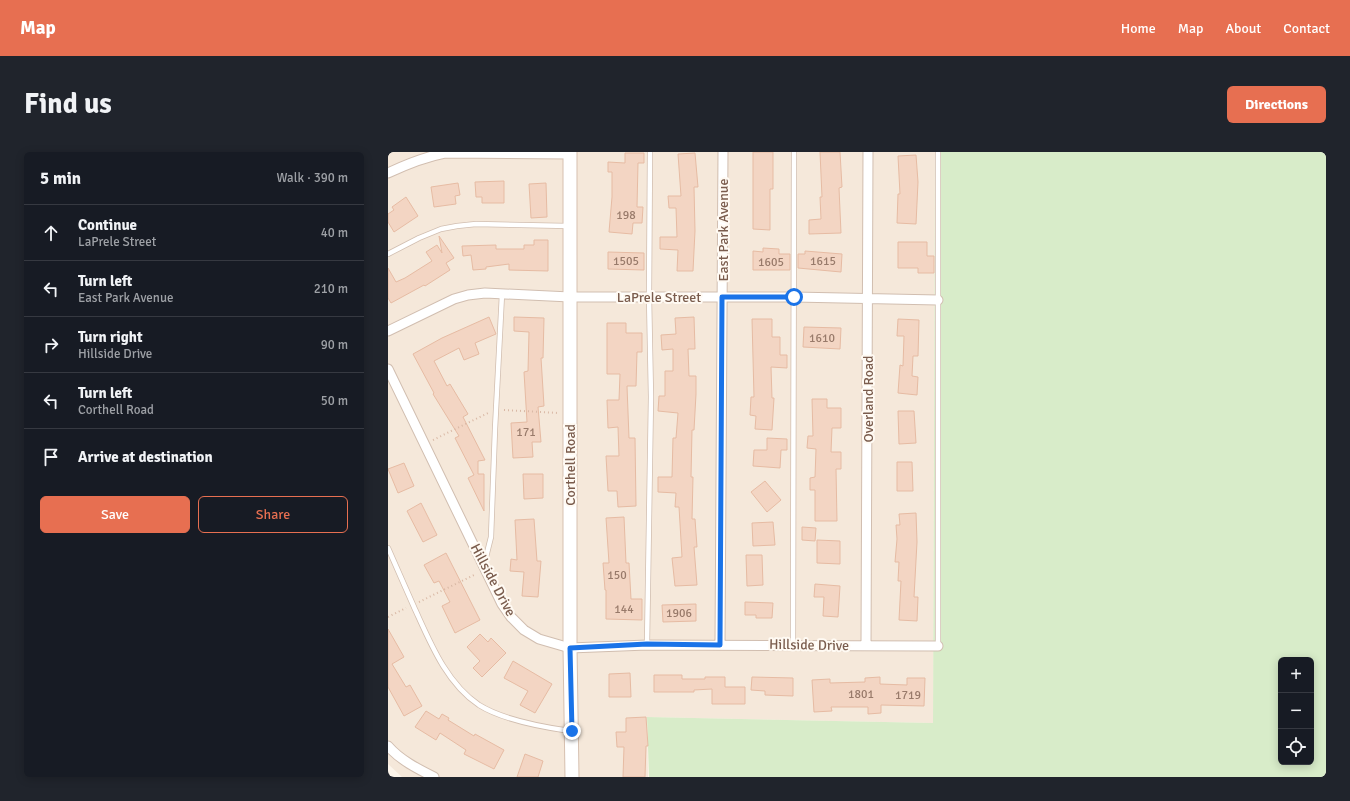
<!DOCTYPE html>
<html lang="en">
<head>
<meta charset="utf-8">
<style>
  body { margin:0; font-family:Signika,sans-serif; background:#20242c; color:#f1f3f6 }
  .controls { position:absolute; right:12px; bottom:12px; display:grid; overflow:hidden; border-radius:6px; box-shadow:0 2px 10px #0003 }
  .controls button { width:36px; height:36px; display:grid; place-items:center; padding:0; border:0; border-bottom:1px solid #363941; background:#171b24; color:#f1f3f6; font:20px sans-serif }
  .stop { position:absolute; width:12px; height:12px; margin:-9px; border:3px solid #1a73e8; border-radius:50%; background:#fff }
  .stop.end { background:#1a73e8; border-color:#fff; box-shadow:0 1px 4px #0008 }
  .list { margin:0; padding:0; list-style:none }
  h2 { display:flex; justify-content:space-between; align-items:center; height:52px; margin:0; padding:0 16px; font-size:17px }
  h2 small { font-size:13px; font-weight:400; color:#9ea1a6 }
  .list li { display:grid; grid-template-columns:26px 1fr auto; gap:12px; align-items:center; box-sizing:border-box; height:56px; padding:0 16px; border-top:1px solid #363941 }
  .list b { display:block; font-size:15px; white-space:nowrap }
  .list p { margin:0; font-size:13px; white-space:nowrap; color:#9ea1a6 }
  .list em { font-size:13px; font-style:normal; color:#9ea1a6 }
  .actions { display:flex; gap:8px; padding:12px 16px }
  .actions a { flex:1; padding:9px 0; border:1px solid #e76f51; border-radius:6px; text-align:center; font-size:14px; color:#e76f51 }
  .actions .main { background:#e76f51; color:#fff }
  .icon { flex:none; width:22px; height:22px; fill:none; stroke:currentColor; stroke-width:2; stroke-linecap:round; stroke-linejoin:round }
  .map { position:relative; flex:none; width:938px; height:625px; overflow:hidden; border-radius:6px }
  header { display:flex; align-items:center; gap:24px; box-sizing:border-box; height:56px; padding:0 20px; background:#e76f51; color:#fff }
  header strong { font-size:19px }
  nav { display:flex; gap:22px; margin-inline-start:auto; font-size:14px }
  .intro { display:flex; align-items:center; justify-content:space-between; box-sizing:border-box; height:96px; padding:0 24px }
  h1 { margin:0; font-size:28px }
  .button { padding:10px 18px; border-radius:6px; background:#e76f51; color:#fff; font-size:14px; font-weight:700 }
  main { display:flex; gap:24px; padding:0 24px }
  aside { flex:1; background:#171b24; border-radius:6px; box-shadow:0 2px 10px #0003 }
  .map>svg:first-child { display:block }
  .residential { fill:#f5e8da }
  .green { fill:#d8ecc9; fill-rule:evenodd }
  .building { fill:#f3d5c3; stroke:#e6bba3 }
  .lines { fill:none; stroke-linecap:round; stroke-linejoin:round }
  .lane-casing { stroke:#d1beb0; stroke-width:6 }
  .street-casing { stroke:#d1beb0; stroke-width:11 }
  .secondary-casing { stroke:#d6c0b0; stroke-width:15 }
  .path { stroke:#d9b8a5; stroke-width:2; stroke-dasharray:1 3; stroke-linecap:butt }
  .lane { stroke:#fff; stroke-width:4.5 }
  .street { stroke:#fff; stroke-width:9 }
  .secondary { stroke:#fff; stroke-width:13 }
  .route { stroke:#1a73e8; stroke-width:5 }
  .labels { text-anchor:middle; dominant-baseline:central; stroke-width:4; stroke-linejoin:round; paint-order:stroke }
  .number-label { font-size:12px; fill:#987a6a }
  .street-label { font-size:14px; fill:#7a5c4d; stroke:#fffaf3 }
</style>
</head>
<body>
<header>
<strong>Map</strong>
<nav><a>Home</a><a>Map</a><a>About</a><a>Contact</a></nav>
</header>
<div class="intro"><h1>Find us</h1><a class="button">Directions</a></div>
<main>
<aside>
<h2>5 min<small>Walk · 390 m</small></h2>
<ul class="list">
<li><svg class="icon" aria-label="ahead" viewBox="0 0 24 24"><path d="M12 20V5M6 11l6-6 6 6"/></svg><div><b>Continue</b><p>LaPrele Street</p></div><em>40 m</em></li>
<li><svg class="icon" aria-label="left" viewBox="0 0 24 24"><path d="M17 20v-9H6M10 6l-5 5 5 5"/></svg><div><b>Turn left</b><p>East Park Avenue</p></div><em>210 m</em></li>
<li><svg class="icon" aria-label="right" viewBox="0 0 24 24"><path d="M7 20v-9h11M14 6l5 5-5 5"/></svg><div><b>Turn right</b><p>Hillside Drive</p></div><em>90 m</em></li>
<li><svg class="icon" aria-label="left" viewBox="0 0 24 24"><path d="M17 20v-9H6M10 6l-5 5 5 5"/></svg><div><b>Turn left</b><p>Corthell Road</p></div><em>50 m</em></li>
<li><svg class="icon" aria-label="arrive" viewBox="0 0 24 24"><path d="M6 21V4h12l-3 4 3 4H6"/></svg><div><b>Arrive at destination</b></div></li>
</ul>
<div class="actions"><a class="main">Save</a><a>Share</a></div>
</aside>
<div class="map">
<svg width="938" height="625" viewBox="0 0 938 625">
  <rect width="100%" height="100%" fill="#fdf6ec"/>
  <!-- residential -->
  <path class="residential" d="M 0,0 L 547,0 L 545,571 L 259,565 L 260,625 L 14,625 L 0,612 Z"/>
  <!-- green -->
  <path class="green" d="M 547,0 L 938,0 L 938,625 L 261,625 L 259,565 L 545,571 ZM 893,508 L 923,508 L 923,610 L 893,610 Z"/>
  <!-- building -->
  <path class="building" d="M 365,0 L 385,0 L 385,37 L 382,37 L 382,78 L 365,77 Z
    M 432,0 L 452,0 L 454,35 L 451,36 L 453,81 L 421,82 L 421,68 L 433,67 L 432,45 L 434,45 Z
    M 237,1 L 256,1 L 256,11 L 250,11 L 249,55 L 255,55 L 254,71 L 245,71 L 244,82 L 221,80 L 224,45 L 224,20 L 220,20 L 220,10 L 237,11 Z
    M 307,1 L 310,35 L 306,35 L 307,79 L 305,119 L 289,119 L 290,98 L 272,97 L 272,85 L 289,85 L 288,56 L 281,56 L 280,44 L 293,44 L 290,2 Z
    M 528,3 L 530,30 L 528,72 L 509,71 L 510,42 L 512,42 L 510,4 Z
    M 116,29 L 116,51 L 94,51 L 94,45 L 88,45 L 87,30 Z
    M 70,31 L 72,43 L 67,44 L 68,52 L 46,55 L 43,35 Z
    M 158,31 L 159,65 L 143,66 L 141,32 Z
    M 18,45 L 30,64 L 6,80 L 0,70 L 0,62 L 6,58 L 4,55 Z
    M 51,84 L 66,106 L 58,111 L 62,118 L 37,134 L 36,133 L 3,151 L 0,146 L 0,116 L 8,130 L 17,126 L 44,109 L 38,100 L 49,93 L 54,101 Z
    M 146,88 L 160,88 L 160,119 L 121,118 L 121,112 L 98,115 L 98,117 L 85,118 L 83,103 L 75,104 L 74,94 L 108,93 L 108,97 L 136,97 L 136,93 L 146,93 Z
    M 510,90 L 539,90 L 539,104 L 546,104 L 546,121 L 530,121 L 530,116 L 510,116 Z
    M 375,96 L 391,97 L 391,102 L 402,102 L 402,118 L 365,118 L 365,99 L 375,100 Z
    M 417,99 L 454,102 L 453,120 L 410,116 L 410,102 L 417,102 Z
    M 220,100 L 256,101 L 256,118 L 220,117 Z
    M 101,165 L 108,182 L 87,191 L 91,202 L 76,208 L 71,196 L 46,209 L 59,234 L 62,232 L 80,262 L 75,265 L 97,308 L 90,309 L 90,322 L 96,322 L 96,359 L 80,326 L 86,323 L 67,286 L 71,284 L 45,242 L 46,241 L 25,202 L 54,186 Z
    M 126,165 L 156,166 L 155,206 L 153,206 L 156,254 L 150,255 L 153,290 L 144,290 L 145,305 L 125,306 L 123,271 L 139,270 L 136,220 L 140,219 L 141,180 L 126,179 Z
    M 306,165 L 307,197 L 300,197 L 301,224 L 308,224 L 308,242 L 306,278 L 304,278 L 303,325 L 305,325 L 304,367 L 307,367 L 309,395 L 306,395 L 309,433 L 287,434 L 284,406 L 294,405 L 291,355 L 287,355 L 288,341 L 270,340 L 270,325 L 284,325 L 285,286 L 288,286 L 290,261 L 270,259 L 271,244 L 277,244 L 277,219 L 285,219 L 285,197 L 274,198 L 273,183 L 288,182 L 287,166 Z
    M 364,167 L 384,167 L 384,185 L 392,185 L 392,203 L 399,203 L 399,216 L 383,215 L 384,246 L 386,246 L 384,278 L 367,277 L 368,264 L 362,263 L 363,245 L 366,245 Z
    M 510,167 L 531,168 L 530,204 L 525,204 L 524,224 L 530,225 L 529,243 L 510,241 L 512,213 L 515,214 L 516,184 L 509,184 Z
    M 219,171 L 238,171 L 238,181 L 254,181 L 254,200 L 249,200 L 248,234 L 239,234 L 241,286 L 247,286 L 248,354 L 230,355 L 229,339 L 220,339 L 218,304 L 231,304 L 230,275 L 220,276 L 219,248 L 231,248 L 232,222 L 219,222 Z
    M 416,175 L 453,176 L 452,197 L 415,195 Z
    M 424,247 L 439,247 L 439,256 L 453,256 L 453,276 L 444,276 L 443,300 L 453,300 L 453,317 L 448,317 L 449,369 L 427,369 L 427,338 L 422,338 L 422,326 L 427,325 L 428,297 L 419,296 L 420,284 L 425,284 Z
    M 510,259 L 526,259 L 528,291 L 511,292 Z
    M 379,286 L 399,287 L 399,298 L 393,298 L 392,316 L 365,314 L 366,298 L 379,298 Z
    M 509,310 L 524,310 L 525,339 L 509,339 Z
    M 16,311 L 26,334 L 10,341 L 0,317 Z
    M 135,322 L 155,322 L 155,346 L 136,347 Z
    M 377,329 L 393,348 L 379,360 L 363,340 Z
    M 33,351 L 49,383 L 35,390 L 19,359 Z
    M 528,361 L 529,390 L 526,445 L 530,445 L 529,469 L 511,468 L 513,429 L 510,429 L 511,410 L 507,410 L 509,387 L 508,373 L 512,373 L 511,362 Z
    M 236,365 L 238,411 L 241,411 L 243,447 L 254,447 L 254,468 L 218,467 L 218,438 L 217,438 L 215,411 L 221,411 L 218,366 Z
    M 146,367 L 149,409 L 153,409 L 150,445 L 134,444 L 136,420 L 122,419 L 123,407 L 129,408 L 127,368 Z
    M 385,370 L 387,393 L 365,394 L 364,371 Z
    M 414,375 L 428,376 L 427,389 L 414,388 Z
    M 429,388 L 452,389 L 452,412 L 429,411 Z
    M 58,401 L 92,468 L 67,481 L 54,454 L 62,450 L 51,429 L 46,431 L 36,413 Z
    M 358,403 L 374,403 L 375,433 L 359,434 Z
    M 427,432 L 452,434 L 450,465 L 435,464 L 436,445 L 426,445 Z
    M 357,450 L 385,451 L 384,466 L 368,466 L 368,463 L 357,463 Z
    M 308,452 L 308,469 L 275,470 L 274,453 Z
    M 0,477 L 16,505 L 4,512 L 18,535 L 22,533 L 34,554 L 16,564 L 0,535 Z
    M 92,482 L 100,490 L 103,486 L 118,501 L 94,525 L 85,516 L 92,509 L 79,495 Z
    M 125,509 L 164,532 L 147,561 L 132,553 L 140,539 L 116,526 Z
    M 242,521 L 243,545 L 221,545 L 221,522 Z
    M 266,523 L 294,523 L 294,527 L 317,527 L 317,525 L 337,525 L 337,535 L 357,535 L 357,552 L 324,552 L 324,537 L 306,538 L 306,540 L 266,540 Z
    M 364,525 L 405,526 L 405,544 L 377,543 L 377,539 L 363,538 Z
    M 492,525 L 492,532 L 519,533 L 519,526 L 537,526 L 536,554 L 493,553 L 493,561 L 480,562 L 480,555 L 443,555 L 444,559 L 426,560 L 424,528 L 442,527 L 442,531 L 477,530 L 477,526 Z
    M 38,559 L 51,567 L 54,562 L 61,566 L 60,568 L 86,584 L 87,582 L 116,598 L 106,617 L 76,602 L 78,598 L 52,581 L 48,588 L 27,575 Z
    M 258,565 L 260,594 L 258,594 L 257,625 L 235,625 L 236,595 L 229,595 L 228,580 L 238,580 L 238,566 Z
    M 137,602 L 155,609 L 150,625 L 129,625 Z"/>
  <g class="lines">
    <!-- lane casing -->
    <g class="lane-casing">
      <path id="lane" d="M 0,102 L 31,86 L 53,77 L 69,74 L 88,72 L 181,74
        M 0,396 C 9,416 17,435 26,455 C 42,490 58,531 91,553 C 115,568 154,575 182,579
        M 96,413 L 103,385 L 107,277 L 114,142
        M 259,493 L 263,245 L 261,144 L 262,0
        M 405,493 L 406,0
        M 550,494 L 550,0"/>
    </g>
    <!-- street casing -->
    <g class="street-casing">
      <path id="street" d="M 0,21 C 19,12 36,5 57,1 L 182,2
        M 0,179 L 66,147 L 80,143 L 97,141 L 182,145 L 406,145 L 550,148
        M 0,217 L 114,452 L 123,465 L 136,478 L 151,487 L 182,496 L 259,493 L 550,494
        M 332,493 L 335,0
        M 478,494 L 480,0
        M 0,594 C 12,608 30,617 46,625"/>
    </g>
    <!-- secondary casing -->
    <g class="secondary-casing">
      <path id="secondary" d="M 182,0 L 182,496 L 184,625"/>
    </g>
    <!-- path -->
    <path class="path" d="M 116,258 L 171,261
      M 45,288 L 100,261
      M 31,450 L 88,422
      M 0,465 L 18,456"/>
    <!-- lane -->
    <use href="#lane" class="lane"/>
    <!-- street -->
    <use href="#street" class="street"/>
    <!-- secondary -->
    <use href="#secondary" class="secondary"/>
  </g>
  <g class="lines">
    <!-- route -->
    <path class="route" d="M 184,579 L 182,496 L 259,492 L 332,493 L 334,145 L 406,145"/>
  </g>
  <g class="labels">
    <!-- number labels -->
    <g class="number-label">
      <text x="238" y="63">198</text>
      <text x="238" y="109">1505</text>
      <text x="435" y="109">1615</text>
      <text x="383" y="110">1605</text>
      <text x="434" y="186">1610</text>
      <text x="138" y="280">171</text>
      <text x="229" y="423">150</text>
      <text x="236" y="457">144</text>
      <text x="291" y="461">1906</text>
      <text x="473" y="542">1801</text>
      <text x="520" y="543">1719</text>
    </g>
    <!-- street labels -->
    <g class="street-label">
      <text transform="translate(335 78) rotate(-90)">East Park Avenue</text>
      <text x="271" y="145">LaPrele Street</text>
      <text transform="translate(480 247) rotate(-90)">Overland Road</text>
      <text transform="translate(182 313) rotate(-90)">Corthell Road</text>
      <text transform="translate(105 428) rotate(62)">Hillside Drive</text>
      <text transform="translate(421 493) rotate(1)">Hillside Drive</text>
    </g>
  </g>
</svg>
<div class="controls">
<button>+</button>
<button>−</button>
<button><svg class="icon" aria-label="locate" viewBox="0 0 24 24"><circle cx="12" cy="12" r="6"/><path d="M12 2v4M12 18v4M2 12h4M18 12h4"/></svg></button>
</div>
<div class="stop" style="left:406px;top:145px"></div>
<div class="stop end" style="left:184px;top:579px"></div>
</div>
</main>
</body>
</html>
